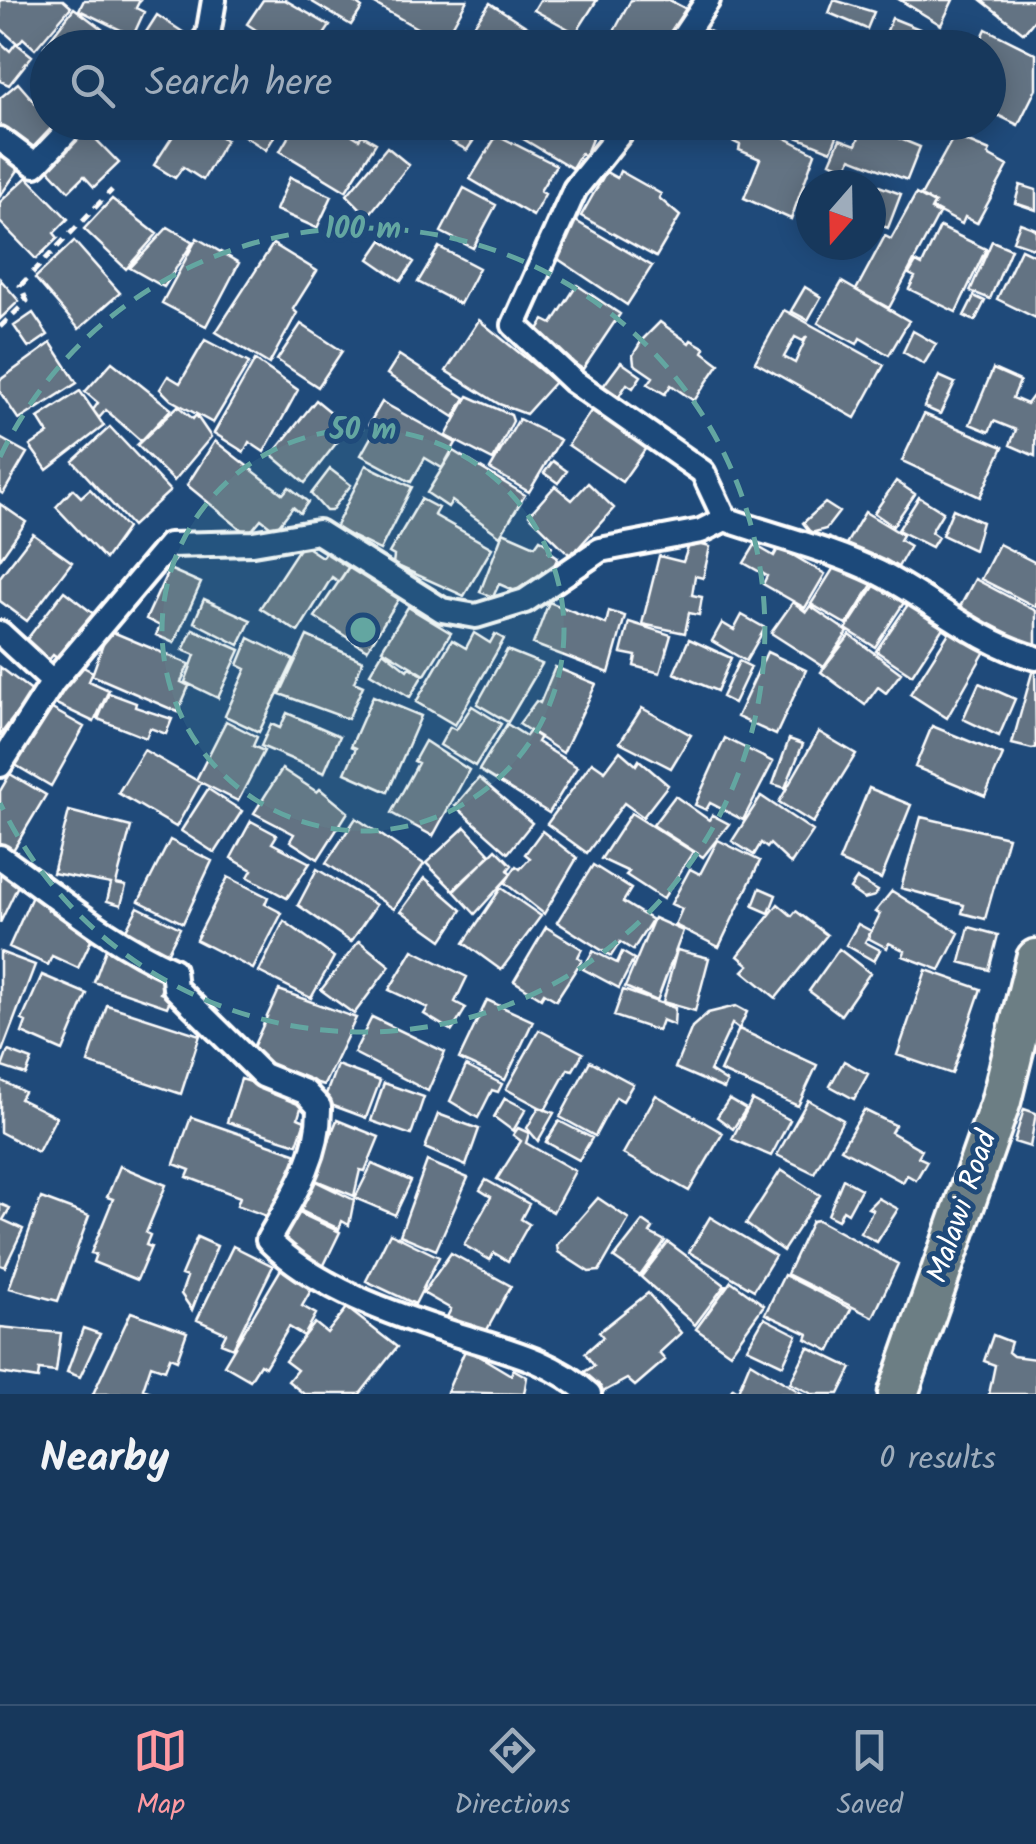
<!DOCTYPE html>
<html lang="en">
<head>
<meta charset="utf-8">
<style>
  body { margin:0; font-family:Kalam,sans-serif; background:#244365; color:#f1f3f6 }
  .compass { position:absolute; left:796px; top:170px; width:90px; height:90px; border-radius:50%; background:#17385c; box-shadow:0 5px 25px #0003; rotate:200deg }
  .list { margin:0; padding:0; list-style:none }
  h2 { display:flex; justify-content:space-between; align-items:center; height:130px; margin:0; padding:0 40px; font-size:42px }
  h2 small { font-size:32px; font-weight:400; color:#9eacbb }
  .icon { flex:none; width:55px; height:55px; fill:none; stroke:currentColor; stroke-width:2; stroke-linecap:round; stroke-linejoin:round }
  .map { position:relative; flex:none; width:1036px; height:1394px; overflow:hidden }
  .search { position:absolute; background:#17385c; box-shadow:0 5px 25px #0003; left:30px; right:30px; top:30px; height:110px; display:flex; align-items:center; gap:25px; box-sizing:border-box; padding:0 35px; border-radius:55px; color:#9eacbb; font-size:38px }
  .sheet { height:310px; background:#17385c }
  nav { display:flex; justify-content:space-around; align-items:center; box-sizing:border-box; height:140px; border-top:2px solid #365272; background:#17385c; font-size:28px; color:#9eacbb }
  nav a { display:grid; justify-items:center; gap:5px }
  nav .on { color:#ff9aa2 }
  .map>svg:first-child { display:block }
  .building { fill:#647383; stroke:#fff; stroke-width:2.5; fill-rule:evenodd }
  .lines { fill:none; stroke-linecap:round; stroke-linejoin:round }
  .street-casing { stroke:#fff; stroke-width:30 }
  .primary-casing { stroke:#fff; stroke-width:45 }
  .path { stroke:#fff; stroke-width:5; stroke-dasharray:10 8; stroke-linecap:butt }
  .street { stroke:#1f4a7a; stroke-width:22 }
  .primary { stroke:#6c7e84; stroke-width:38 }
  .ring { fill:none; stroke:#63a6a1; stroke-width:5; stroke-dasharray:18 12 }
  .labels { text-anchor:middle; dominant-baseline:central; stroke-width:10; stroke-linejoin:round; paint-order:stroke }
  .street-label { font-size:30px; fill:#fff; stroke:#1f4a7a }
  .centre { fill:#63a6a1; stroke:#1f4a7a; stroke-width:5 }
  .ring-label { font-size:30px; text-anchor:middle; font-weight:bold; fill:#63a6a1; stroke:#1f4a7a; stroke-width:10; stroke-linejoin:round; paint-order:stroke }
</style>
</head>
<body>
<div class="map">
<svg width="1036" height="1394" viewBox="0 0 1036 1394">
  <rect width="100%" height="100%" fill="#1f4a7a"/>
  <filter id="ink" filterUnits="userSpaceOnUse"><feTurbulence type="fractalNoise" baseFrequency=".01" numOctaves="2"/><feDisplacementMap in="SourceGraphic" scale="20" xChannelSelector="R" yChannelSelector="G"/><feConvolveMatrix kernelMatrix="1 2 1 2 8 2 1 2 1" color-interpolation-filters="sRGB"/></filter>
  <g filter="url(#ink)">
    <!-- building -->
    <path class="building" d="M 0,0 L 63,0 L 71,7 L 35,49 L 23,38 L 18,44 L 0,28 Z
      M 84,0 L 140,0 L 136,8 L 144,12 L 133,36 L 79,10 Z
      M 263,0 L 285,0 L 330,26 L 315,48 L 270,48 L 274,42 L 247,24 Z
      M 309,0 L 352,0 L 362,8 L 351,25 Z
      M 368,0 L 467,0 L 443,43 Z
      M 540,0 L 597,0 L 576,33 L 534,10 Z
      M 631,0 L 669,0 L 688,10 L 667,48 L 605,48 Z
      M 834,0 L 874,12 L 867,29 L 829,13 Z
      M 900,0 L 953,0 L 941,25 Z
      M 981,0 L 1036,0 L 1036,18 L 1024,33 Z
      M 490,3 L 543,37 L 535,48 L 481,48 L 466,36 Z
      M 74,8 L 102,29 L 88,48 L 48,50 L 44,47 Z
      M 157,15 L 192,38 L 185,48 L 152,48 L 141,40 Z
      M 892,18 L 952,42 L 950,48 L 880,48 Z
      M 703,28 L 744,48 L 694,48 Z
      M 986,29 L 1036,54 L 1036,89 L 1018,125 L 993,113 L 998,103 L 988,98 L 988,48 L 977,48 Z
      M 402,30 L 431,47 L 431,48 L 392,45 Z
      M 794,36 L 818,44 L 821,38 L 843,48 L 789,48 Z
      M 0,42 L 10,51 L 16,43 L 32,56 L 9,85 L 0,81 Z
      M 18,83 L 45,114 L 48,111 L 48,122 L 67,122 L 30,159 L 0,125 L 0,98 Z
      M 182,122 L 198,122 L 226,140 L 203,180 L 183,167 L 175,178 L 154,165 Z
      M 223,122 L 283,122 L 266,150 Z
      M 297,122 L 331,122 L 359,139 L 362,135 L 376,143 L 346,191 L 280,151 Z
      M 486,122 L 467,150 L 428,129 L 431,122 Z
      M 599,122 L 585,156 L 581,153 L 572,168 L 498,124 Z
      M 740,122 L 754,122 L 815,153 L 791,219 L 744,198 L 760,159 L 739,150 L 740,145 L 732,141 Z
      M 759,122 L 843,122 L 831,151 Z
      M 864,124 L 920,147 L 907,180 L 851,158 L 846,169 L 830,162 L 840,139 L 856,145 Z
      M 82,125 L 119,163 L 94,187 L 84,176 L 69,191 L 42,162 Z
      M 497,135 L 556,165 L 540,191 L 545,194 L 533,216 L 470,179 Z
      M 954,136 L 990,151 L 988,155 L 1008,166 L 977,223 L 965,217 L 962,224 L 932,208 L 935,203 L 921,196 Z
      M 387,147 L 409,165 L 368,216 L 347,195 Z
      M 0,151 L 21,166 L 0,196 Z
      M 620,171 L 661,194 L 659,198 L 680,216 L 656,257 L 581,216 L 606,172 L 617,178 Z
      M 843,173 L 901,194 L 888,228 L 871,222 L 871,185 L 839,185 Z
      M 27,177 L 68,219 L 54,233 L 58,238 L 36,259 L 0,222 L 0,202 Z
      M 290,177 L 332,196 L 317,228 L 276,210 Z
      M 1020,185 L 1036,190 L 1036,210 L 1015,203 Z
      M 464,188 L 496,205 L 473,248 L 441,232 Z
      M 916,194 L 934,204 L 931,210 L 939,214 L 889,308 L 856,290 L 885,236 L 891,239 Z
      M 112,199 L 157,234 L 126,269 L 84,229 Z
      M 569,217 L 652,266 L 627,305 L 555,257 Z
      M 1020,223 L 1036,229 L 1036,249 L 1013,241 Z
      M 168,227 L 193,242 L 164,287 L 130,268 Z
      M 940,227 L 986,249 L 956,312 L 909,289 L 915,277 L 909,274 L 916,262 L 922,265 Z
      M 197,238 L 239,263 L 206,326 L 162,303 Z
      M 382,240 L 414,262 L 401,281 L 369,259 Z
      M 74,241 L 120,293 L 79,329 L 35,278 Z
      M 992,241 L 1011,249 L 990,299 L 970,291 Z
      M 273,244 L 317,271 L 293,309 L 297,313 L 269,364 L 216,332 Z
      M 439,247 L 479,268 L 460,304 L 418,282 Z
      M 1021,249 L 1036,256 L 1036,318 L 997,299 Z
      M 0,279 L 19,301 L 0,319 Z
      M 842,282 L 909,321 L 889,355 L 860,338 L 857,344 L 818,323 Z
      M 577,285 L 620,314 L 583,369 L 533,337 L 544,320 L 552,324 Z
      M 805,287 L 821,297 L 808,320 L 791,311 Z
      M 974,296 L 985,301 L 975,321 L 964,316 Z
      M 784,310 L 884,365 L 855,418 L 755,362 ZM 807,336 L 795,363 L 784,357 L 795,337 L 803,341 Z
      M 33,313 L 48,335 L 29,348 L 14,326 Z
      M 479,320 L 555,382 L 526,414 L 499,404 L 446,371 Z
      M 660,322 L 689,343 L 691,340 L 705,348 L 703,352 L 719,364 L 694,401 L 671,385 L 665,394 L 648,384 L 653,377 L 634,364 L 633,355 L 642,340 Z
      M 301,324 L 342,351 L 318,387 L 277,360 Z
      M 913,331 L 936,344 L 924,364 L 903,352 Z
      M 205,340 L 249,363 L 213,423 L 171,400 L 160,389 L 168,376 L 180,383 Z
      M 51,343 L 77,383 L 19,420 L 0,392 L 0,380 Z
      M 399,355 L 465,398 L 454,417 L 387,374 Z
      M 255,360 L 298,390 L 264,452 L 249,442 L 244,452 L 214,433 Z
      M 112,362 L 171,409 L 141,441 L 106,410 L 99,418 L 93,410 L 98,403 L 85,392 Z
      M 621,362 L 641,376 L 633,388 L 627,384 L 617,399 L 601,389 Z
      M 993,369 L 1020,381 L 1013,398 L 1027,404 L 1036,392 L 1035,456 L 1010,445 L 1016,430 L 994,421 L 989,432 L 970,424 Z
      M 939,376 L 955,383 L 940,414 L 924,407 Z
      M 80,391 L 104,426 L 47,470 L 30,446 L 48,434 L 38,418 Z
      M 468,396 L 511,415 L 513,421 L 493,460 L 446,436 Z
      M 316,400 L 349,427 L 305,483 L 272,455 Z
      M 382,402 L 456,443 L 442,468 L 425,458 L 411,482 L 361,455 L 376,428 L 369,424 Z
      M 178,406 L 193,419 L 196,415 L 211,437 L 174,481 L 137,445 Z
      M 593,408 L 648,445 L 622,482 L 568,445 Z
      M 924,414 L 1003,447 L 980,497 L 902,461 Z
      M 519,419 L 560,440 L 529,492 L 490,469 Z
      M 110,427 L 170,491 L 132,526 L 73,461 Z
      M 0,438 L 27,453 L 3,494 L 0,492 Z
      M 215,441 L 283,494 L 289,487 L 308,502 L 300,513 L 293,507 L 275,530 L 261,519 L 248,535 L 187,485 Z
      M 453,451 L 525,495 L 500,536 L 452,501 L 448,507 L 427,493 Z
      M 553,461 L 567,471 L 558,483 L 544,473 Z
      M 366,465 L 412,487 L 380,550 L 335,528 Z
      M 330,469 L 351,485 L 331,511 L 326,511 L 311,494 Z
      M 896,481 L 915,494 L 893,526 L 874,513 Z
      M 588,483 L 614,508 L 571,556 L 529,515 L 555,486 L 572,500 Z
      M 73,489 L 81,497 L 90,489 L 127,528 L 105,559 L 56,507 Z
      M 919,497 L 943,512 L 931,532 L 938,537 L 932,547 L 898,530 Z
      M 421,499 L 438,508 L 434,515 L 492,548 L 464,596 L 393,564 L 394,556 L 389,553 Z
      M 825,503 L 839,512 L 826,529 L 811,533 L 803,523 Z
      M 0,504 L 26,522 L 0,559 Z
      M 953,509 L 982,522 L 974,550 L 942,535 Z
      M 865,512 L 903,535 L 900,540 L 910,546 L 898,567 L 886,560 L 883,565 L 846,544 Z
      M 503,532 L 535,546 L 540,539 L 552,546 L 549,551 L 558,557 L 550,575 L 542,572 L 535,589 L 526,586 L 522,594 L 499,584 L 493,597 L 480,592 Z
      M 33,534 L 72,562 L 27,621 L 0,601 L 0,577 Z
      M 690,542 L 710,547 L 703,578 L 695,576 L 692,595 L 702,597 L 699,615 L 689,613 L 685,633 L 642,624 L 659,556 L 683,562 Z
      M 302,544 L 322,557 L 327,550 L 350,565 L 339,582 L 332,577 L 298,632 L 260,608 Z
      M 999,544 L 1036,563 L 1036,607 L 981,579 Z
      M 755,545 L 774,556 L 779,547 L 825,574 L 805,608 L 763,584 L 767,576 L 744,563 Z
      M 840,558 L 875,580 L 847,625 L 811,604 Z
      M 352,562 L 402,594 L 367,650 L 315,617 Z
      M 169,569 L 201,583 L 174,643 L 156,635 L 160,626 L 146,619 Z
      M 975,579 L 1036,611 L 1036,651 L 955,616 Z
      M 877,582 L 905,601 L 875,647 L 846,629 Z
      M 64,591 L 95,615 L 59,660 L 53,655 L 48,661 L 24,643 Z
      M 204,599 L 251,620 L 239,645 L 194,622 Z
      M 549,602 L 606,624 L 609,611 L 625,616 L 609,673 L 533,644 Z
      M 793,602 L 806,612 L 810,606 L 848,632 L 824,667 L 771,633 Z
      M 909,603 L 948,620 L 912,675 L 876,651 Z
      M 408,607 L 451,633 L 425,675 L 382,649 Z
      M 742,615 L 765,628 L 746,661 L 712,641 L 722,623 L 734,630 Z
      M 629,622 L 671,635 L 660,673 L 634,666 L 636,656 L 621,653 Z
      M 193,629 L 240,650 L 218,698 L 185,682 L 195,655 L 183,650 Z
      M 108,630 L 189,664 L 181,682 L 189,686 L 178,712 L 92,675 Z
      M 950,631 L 966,642 L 971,635 L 988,646 L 947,718 L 910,694 Z
      M 474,633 L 490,643 L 495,634 L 504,639 L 455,725 L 416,702 L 452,640 L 466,648 Z
      M 850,635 L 901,673 L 886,693 L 878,687 L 865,705 L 821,672 Z
      M 307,636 L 363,661 L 354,682 L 363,686 L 348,719 L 280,694 Z
      M 249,638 L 294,660 L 259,732 L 225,716 L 246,669 L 238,665 Z
      M 689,639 L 731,658 L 717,691 L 674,673 Z
      M 507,650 L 542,664 L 508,722 L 477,704 Z
      M 383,651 L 407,670 L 409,667 L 423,675 L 410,697 L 370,673 Z
      M 767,652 L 806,670 L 776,735 L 737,717 Z
      M 739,661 L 751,667 L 734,703 L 722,697 Z
      M 1035,662 L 1036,748 L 1032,749 L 1012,744 Z
      M 75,663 L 93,672 L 89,681 L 109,690 L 94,722 L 56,704 Z
      M 0,667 L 33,692 L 0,735 Z
      M 555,667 L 596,684 L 563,753 L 519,724 L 536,701 L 540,703 Z
      M 979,683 L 1015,699 L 999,736 L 963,719 Z
      M 109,693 L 136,703 L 135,707 L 172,719 L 166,734 L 150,728 L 146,738 L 98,719 Z
      M 373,696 L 421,716 L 388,792 L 345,773 L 356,748 L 351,746 Z
      M 45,705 L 84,727 L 51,786 L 12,763 Z
      M 472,706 L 501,724 L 475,766 L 440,745 L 450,727 L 456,730 Z
      M 642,708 L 691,735 L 671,768 L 620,742 Z
      M 287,713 L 340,736 L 324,773 L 261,746 L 271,724 L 280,728 Z
      M 226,721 L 257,737 L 253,746 L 264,751 L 238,801 L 196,780 Z
      M 507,724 L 526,736 L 530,731 L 540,737 L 537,742 L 577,767 L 549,813 L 479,770 Z
      M 932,726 L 1003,755 L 985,796 L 915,767 Z
      M 819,732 L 856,754 L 813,823 L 779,802 Z
      M 725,738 L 773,762 L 743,820 L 710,803 L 706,810 L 695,805 Z
      M 789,739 L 803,744 L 785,788 L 773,784 Z
      M 425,741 L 469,770 L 433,836 L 391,813 L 418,763 L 414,761 Z
      M 144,750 L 201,783 L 176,827 L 118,793 Z
      M 620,751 L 636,765 L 639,760 L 668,785 L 643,817 L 624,803 L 587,853 L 547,824 L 592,762 L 605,771 Z
      M 282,769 L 317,792 L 320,789 L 348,812 L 318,859 L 290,841 L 294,834 L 254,813 Z
      M 10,774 L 46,795 L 12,852 L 0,845 L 0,791 Z
      M 479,778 L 532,823 L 508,853 L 455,806 Z
      M 869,788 L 911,805 L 881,879 L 839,861 Z
      M 208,789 L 242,811 L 215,853 L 181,831 Z
      M 675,796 L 709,820 L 712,815 L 729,824 L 703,857 L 653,825 Z
      M 761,796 L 813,831 L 791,864 L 770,844 L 767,848 L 761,843 L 754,855 L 732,841 Z
      M 69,811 L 131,827 L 116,884 L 126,886 L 121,905 L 107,901 L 111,884 L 53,873 Z
      M 631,813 L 693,852 L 663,899 L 626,875 L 629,872 L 601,859 Z
      M 921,817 L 1008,837 L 985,919 L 962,913 L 964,905 L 901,888 Z
      M 356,818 L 424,864 L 394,909 L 326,863 Z
      M 251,821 L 277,835 L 272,843 L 310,863 L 287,898 L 248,877 L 252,870 L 231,858 Z
      M 465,827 L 491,855 L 453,890 L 426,863 Z
      M 542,831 L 577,858 L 544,914 L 505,883 L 516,866 L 520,869 L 530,858 L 525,854 Z
      M 170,840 L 212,861 L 183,923 L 139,901 Z
      M 718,840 L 760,861 L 719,947 L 675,925 L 682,909 L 671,904 L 690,869 L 700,874 Z
      M 496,849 L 512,865 L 508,870 L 511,874 L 475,914 L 454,891 Z
      M 593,865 L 631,889 L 623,902 L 652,920 L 633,950 L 620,942 L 611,956 L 557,922 Z
      M 0,866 L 22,877 L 0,923 Z
      M 317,869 L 376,905 L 351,942 L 298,905 Z
      M 228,877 L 268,897 L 265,904 L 282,913 L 253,969 L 196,940 Z
      M 425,878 L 462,910 L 442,940 L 401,911 Z
      M 857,879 L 878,891 L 875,896 L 864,899 L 850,889 Z
      M 501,888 L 541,916 L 501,970 L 464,943 Z
      M 760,888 L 776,895 L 769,913 L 753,906 Z
      M 892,891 L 959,933 L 940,970 L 903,956 L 905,951 L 889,943 L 887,948 L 868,938 L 880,914 L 875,912 Z
      M 33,894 L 52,903 L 48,910 L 95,932 L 78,968 L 52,956 L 48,965 L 9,947 Z
      M 778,904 L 792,916 L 796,911 L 827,935 L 776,998 L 743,971 L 749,965 L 738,956 Z
      M 138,907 L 180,928 L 162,963 L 120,941 Z
      M 654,918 L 683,931 L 657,1001 L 625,987 Z
      M 284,921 L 334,957 L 311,998 L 259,972 Z
      M 858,924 L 871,931 L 865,942 L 880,950 L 874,961 L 846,945 Z
      M 546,927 L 582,949 L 578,957 L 582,960 L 556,1000 L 544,993 L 541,998 L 514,981 Z
      M 969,927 L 998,935 L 989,970 L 960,962 Z
      M 359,941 L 390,966 L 354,1014 L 321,990 Z
      M 106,949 L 168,971 L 160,993 L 171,997 L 167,1007 L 94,982 Z
      M 839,949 L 870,973 L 841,1015 L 809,991 Z
      M 413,950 L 467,977 L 455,1002 L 466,1008 L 452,1031 L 424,1014 L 428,1008 L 389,990 Z
      M 677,950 L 709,958 L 695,1011 L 663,1002 Z
      M 593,951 L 617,963 L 622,952 L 634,959 L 619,988 L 583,969 Z
      M 0,952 L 35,965 L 1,1054 L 0,1054 Z
      M 926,970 L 981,989 L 952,1074 L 897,1055 Z
      M 42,975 L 87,994 L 63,1051 L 22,1033 L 26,1022 L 22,1020 Z
      M 279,990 L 356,1018 L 324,1085 L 258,1065 L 250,1054 Z
      M 623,990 L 675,1008 L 674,1025 L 662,1020 L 658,1031 L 614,1016 Z
      M 487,1000 L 533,1021 L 505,1080 L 459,1059 Z
      M 107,1005 L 200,1035 L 181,1094 L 88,1063 Z
      M 736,1006 L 747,1012 L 739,1029 L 732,1024 L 710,1071 L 727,1082 L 724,1089 L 675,1068 L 692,1027 L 708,1013 Z
      M 372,1017 L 445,1052 L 428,1091 L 354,1053 Z
      M 739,1029 L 817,1065 L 798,1106 L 720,1071 Z
      M 539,1030 L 583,1053 L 573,1070 L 568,1069 L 545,1110 L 506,1089 Z
      M 8,1051 L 32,1060 L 26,1075 L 2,1067 Z
      M 590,1061 L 633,1084 L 623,1101 L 616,1097 L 595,1136 L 560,1117 Z
      M 844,1061 L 868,1074 L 854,1099 L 830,1086 Z
      M 337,1065 L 380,1081 L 366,1118 L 323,1102 Z
      M 466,1066 L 502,1084 L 498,1092 L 492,1090 L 478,1118 L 450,1101 Z
      M 241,1079 L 304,1098 L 298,1118 L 305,1121 L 297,1144 L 227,1122 Z
      M 0,1080 L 24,1092 L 20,1099 L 56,1117 L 38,1152 L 0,1132 Z
      M 384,1083 L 424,1097 L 411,1135 L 371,1121 Z
      M 656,1095 L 723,1133 L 689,1191 L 623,1154 Z
      M 505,1098 L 526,1109 L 513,1131 L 494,1117 Z
      M 729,1099 L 746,1109 L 733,1129 L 717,1117 Z
      M 752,1100 L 790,1120 L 771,1156 L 732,1139 Z
      M 808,1100 L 843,1120 L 814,1173 L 777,1155 Z
      M 539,1107 L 554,1113 L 538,1141 L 527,1128 Z
      M 1024,1109 L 1036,1113 L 1030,1147 L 1014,1142 Z
      M 864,1110 L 895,1125 L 891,1132 L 922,1150 L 918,1157 L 927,1161 L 916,1180 L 907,1175 L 903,1182 L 841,1149 Z
      M 438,1114 L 479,1129 L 466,1166 L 425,1148 Z
      M 191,1117 L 306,1157 L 277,1220 L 237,1205 L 240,1197 L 187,1177 L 190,1170 L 174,1164 Z
      M 337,1120 L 379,1137 L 365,1171 L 360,1170 L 354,1196 L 313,1179 Z
      M 559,1121 L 592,1138 L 579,1160 L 546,1142 Z
      M 518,1128 L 529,1133 L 526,1143 L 575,1171 L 553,1212 L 497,1179 L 521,1141 L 513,1135 Z
      M 427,1161 L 468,1178 L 436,1250 L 400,1235 Z
      M 372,1164 L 411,1181 L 395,1215 L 355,1198 Z
      M 120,1166 L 166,1185 L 146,1233 L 150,1235 L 146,1245 L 151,1247 L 137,1280 L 93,1262 L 96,1254 L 91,1253 L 113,1199 L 107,1197 Z
      M 781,1170 L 820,1195 L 783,1251 L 746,1224 Z
      M 311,1179 L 354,1200 L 349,1225 L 342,1221 L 339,1229 L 297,1209 Z
      M 843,1179 L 861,1189 L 848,1213 L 843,1210 L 838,1220 L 828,1215 Z
      M 486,1180 L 529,1204 L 521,1219 L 529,1224 L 508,1261 L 494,1253 L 490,1260 L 464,1245 L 491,1197 L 480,1190 Z
      M 41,1198 L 89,1216 L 58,1301 L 9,1288 Z
      M 598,1198 L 629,1219 L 599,1271 L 589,1272 L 558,1252 L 557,1245 Z
      M 878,1198 L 898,1209 L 877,1242 L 860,1233 L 873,1210 L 868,1208 Z
      M 0,1204 L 10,1208 L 3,1220 L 23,1229 L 5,1267 L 0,1265 Z
      M 291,1209 L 340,1232 L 323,1267 L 289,1251 L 292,1245 L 277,1239 Z
      M 710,1217 L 775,1256 L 754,1290 L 689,1252 Z
      M 818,1220 L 898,1264 L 873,1317 L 787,1274 L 812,1221 Z
      M 643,1221 L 653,1228 L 650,1233 L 665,1241 L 640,1276 L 614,1258 Z
      M 390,1233 L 439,1257 L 415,1304 L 366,1281 Z
      M 197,1237 L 217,1246 L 192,1310 L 181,1294 L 187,1277 L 181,1275 Z
      M 668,1242 L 725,1285 L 695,1325 L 641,1277 Z
      M 233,1246 L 273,1266 L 233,1348 L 221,1343 L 226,1333 L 197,1320 Z
      M 451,1253 L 511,1286 L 483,1337 L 447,1317 L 451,1309 L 423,1293 Z
      M 281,1269 L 313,1287 L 302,1306 L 316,1314 L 304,1336 L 289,1327 L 265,1367 L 260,1364 L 250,1380 L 224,1365 Z
      M 784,1275 L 851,1309 L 830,1351 L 806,1339 L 808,1334 L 765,1314 Z
      M 731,1281 L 764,1305 L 730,1353 L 696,1329 Z
      M 648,1293 L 681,1333 L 659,1353 L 665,1360 L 635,1386 L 627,1379 L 599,1394 L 584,1372 L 594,1366 L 585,1353 L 603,1337 L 599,1332 Z
      M 347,1308 L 397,1347 L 360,1394 L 304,1394 L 288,1381 L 297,1370 L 285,1361 L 315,1323 L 327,1333 Z
      M 131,1312 L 187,1332 L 177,1360 L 170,1357 L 165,1370 L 151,1365 L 143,1389 L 156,1394 L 93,1394 Z
      M 764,1318 L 797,1335 L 783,1365 L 747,1348 Z
      M 0,1327 L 61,1333 L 56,1372 L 39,1370 L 38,1379 L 0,1373 Z
      M 83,1328 L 100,1334 L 80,1377 L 67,1372 Z
      M 993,1335 L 1011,1342 L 1008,1352 L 1013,1356 L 1036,1359 L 1036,1394 L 989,1394 L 995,1365 L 984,1361 Z
      M 808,1347 L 852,1368 L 839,1394 L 812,1394 L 790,1383 Z
      M 466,1348 L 511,1375 L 513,1369 L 527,1377 L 524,1394 L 447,1392 Z
      M 750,1362 L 803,1394 L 729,1394 L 733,1388 L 738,1391 Z"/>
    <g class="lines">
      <!-- street casing -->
      <g class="street-casing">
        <path id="street" d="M 198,48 L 208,35 L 214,0
          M 676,48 L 708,0
          M 629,122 L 575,189 L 514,325 L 573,381 L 703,472 L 725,519
          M 0,139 L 35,165 L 76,122
          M 0,633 L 53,682 L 0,765
          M 53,682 L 169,545 L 253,543 L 318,532 L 442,610 L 476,616 L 525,601 L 600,550 L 701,531 L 725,519 C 777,537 830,549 879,573 C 932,600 977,642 1036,658
          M 0,857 C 57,897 110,942 173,970 L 175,988 L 263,1075 L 305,1092 L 319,1107 C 320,1157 292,1198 268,1240 C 316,1288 394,1315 458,1335 C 505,1350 552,1360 589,1394"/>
      </g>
      <!-- primary casing -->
      <g class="primary-casing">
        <path id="primary" d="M 898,1394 L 1001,1101 L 1036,959"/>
      </g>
      <!-- path -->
      <path class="path" d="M 0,327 L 27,301 L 20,286 L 112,190"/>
      <!-- street -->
      <use href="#street" class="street"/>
      <!-- primary -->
      <use href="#primary" class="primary"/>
    </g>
  </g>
  <!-- distance rings -->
  <circle cx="363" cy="630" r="201" fill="#63a6a1" fill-opacity=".12"/>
  <g class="ring">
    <circle cx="363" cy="630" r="201"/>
    <path d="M0 457A402 402 0 1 1 0 803"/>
  </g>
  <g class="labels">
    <!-- street labels -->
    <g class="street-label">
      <text transform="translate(963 1207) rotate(-71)">Malawi Road</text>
    </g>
  </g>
  <circle cx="363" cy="630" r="15" class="centre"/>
  <g class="ring-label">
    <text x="363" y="238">100 m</text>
    <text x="363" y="439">50 m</text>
  </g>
</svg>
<svg class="compass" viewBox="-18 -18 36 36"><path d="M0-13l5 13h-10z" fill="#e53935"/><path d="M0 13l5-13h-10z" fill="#9eacbb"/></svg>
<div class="search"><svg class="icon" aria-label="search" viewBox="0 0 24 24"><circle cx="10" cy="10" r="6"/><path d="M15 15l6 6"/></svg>Search here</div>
</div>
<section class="sheet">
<h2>Nearby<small>0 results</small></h2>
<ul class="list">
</ul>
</section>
<nav>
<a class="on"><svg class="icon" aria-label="map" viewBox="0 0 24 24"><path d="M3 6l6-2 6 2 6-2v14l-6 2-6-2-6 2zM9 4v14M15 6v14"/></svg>Map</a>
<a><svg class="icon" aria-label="directions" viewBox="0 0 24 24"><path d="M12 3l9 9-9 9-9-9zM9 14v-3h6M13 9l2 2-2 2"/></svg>Directions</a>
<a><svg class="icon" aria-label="saved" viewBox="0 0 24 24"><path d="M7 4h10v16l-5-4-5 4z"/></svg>Saved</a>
</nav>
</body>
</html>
